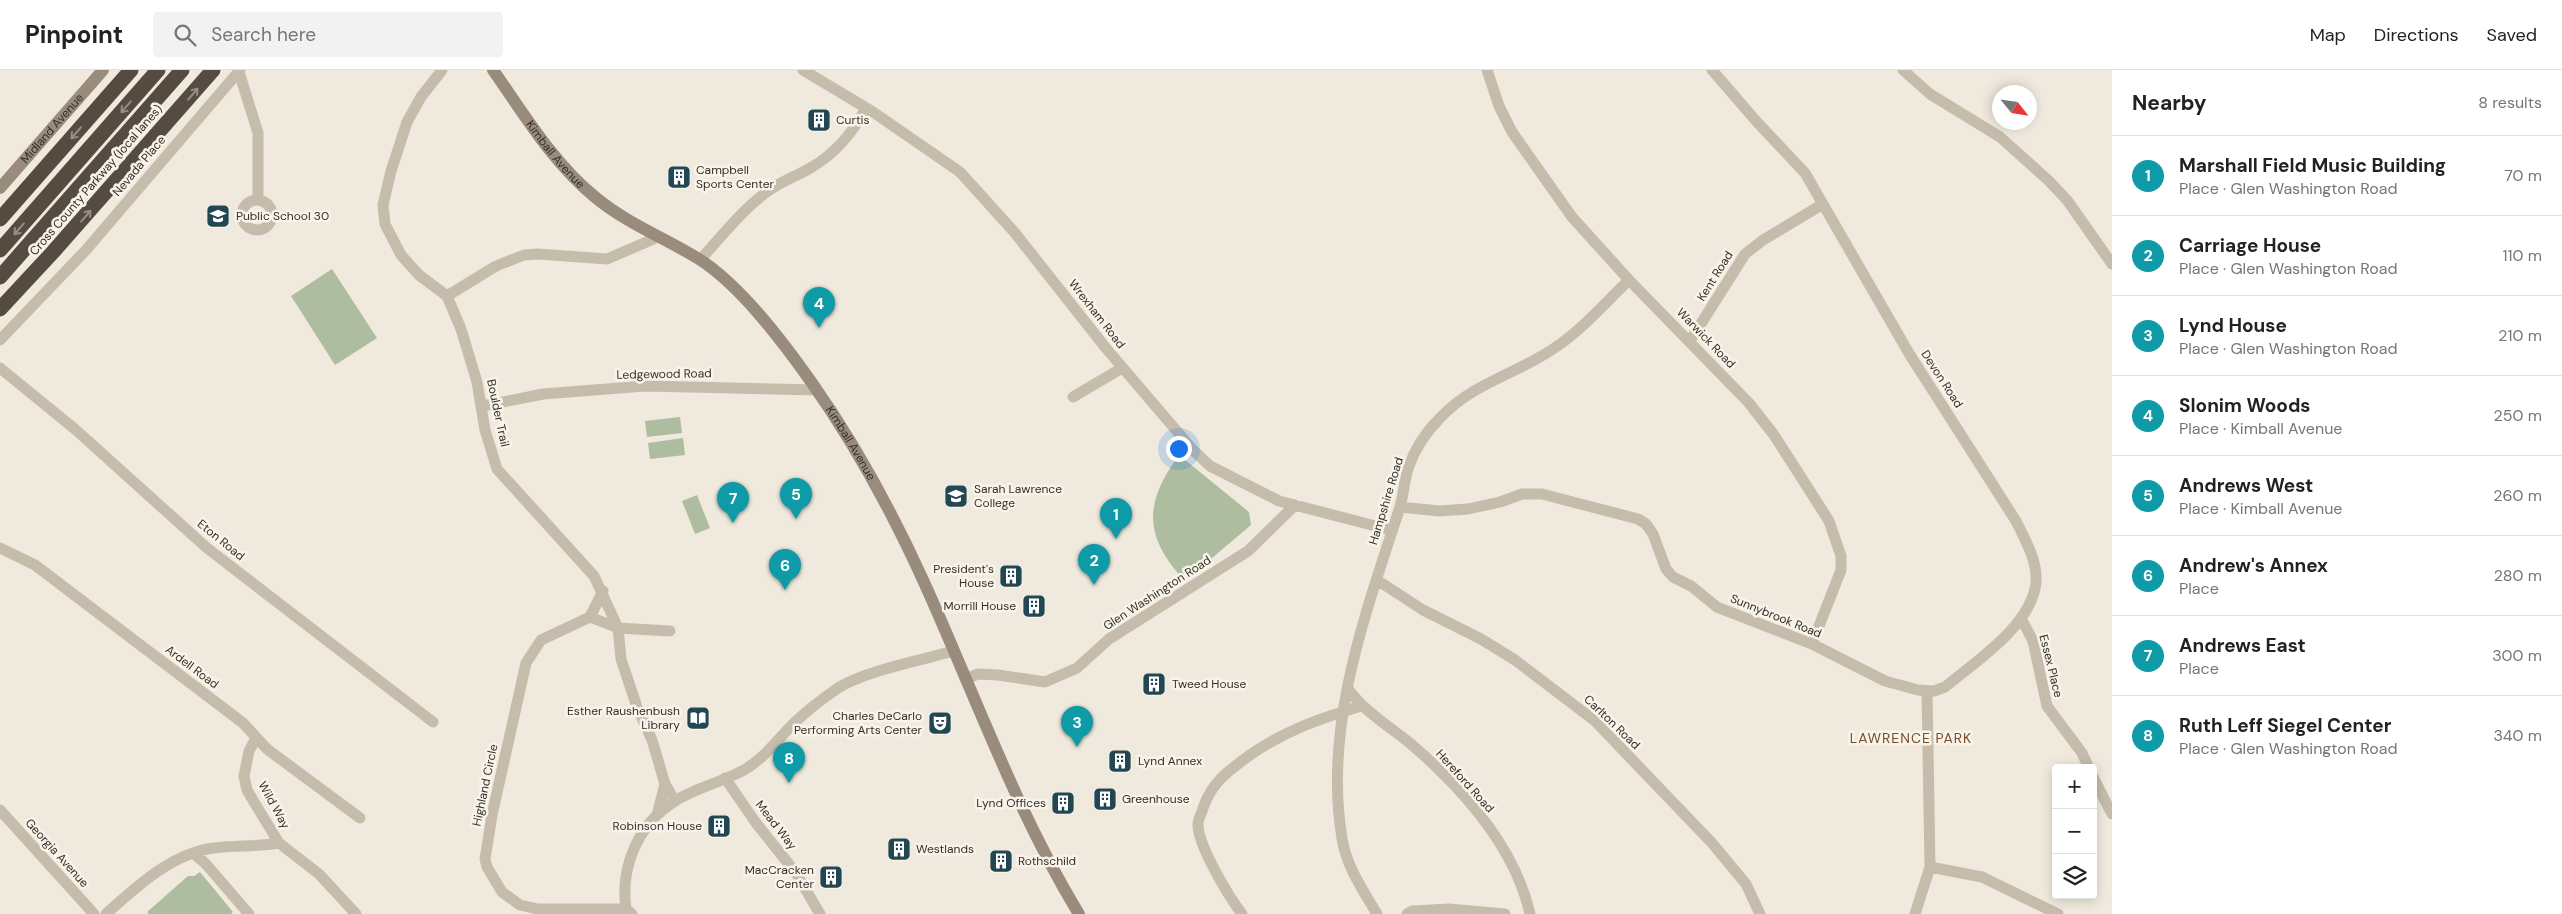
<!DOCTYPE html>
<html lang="en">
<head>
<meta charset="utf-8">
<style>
  body { margin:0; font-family:"DM Sans",sans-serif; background:#f2f2f2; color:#222 }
  .controls { position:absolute; right:15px; bottom:15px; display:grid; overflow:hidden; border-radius:5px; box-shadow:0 2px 12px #0003 }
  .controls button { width:45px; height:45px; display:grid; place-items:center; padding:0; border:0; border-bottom:1px solid #e0e0e0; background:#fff; color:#222; font:25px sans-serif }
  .compass { position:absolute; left:1992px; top:15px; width:45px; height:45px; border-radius:50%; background:#fff; box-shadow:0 2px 12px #0003; rotate:120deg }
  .you { position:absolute; left:1178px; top:378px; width:18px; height:18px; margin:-12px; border:4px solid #fff; border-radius:50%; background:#1a73e8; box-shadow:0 0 0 8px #1a73e833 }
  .badge { display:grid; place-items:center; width:32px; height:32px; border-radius:50%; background:#234752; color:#fff; font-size:16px; font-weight:700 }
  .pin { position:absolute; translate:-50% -41px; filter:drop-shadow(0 1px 2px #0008) }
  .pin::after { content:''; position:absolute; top:26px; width:18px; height:15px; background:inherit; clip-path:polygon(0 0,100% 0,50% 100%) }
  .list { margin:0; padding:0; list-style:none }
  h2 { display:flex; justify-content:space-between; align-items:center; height:65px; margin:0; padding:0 20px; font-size:21px }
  h2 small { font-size:16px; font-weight:400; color:#767676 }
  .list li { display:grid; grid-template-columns:32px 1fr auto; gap:15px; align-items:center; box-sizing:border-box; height:80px; padding:0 20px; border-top:1px solid #e0e0e0 }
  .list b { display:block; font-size:19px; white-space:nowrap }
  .list p { margin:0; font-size:16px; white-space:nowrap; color:#767676 }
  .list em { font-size:16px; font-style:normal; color:#767676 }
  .icon { flex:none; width:28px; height:28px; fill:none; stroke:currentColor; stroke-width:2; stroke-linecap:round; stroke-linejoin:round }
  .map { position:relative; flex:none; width:2112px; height:844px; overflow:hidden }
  header { display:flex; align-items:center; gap:30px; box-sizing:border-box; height:70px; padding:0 25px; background:#fff; border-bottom:1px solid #e0e0e0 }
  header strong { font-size:24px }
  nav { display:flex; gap:28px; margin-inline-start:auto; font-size:18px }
  .search { width:350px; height:45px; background:#f2f2f2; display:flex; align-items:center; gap:12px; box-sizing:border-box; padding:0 18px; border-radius:5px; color:#767676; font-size:19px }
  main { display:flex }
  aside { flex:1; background:#fff }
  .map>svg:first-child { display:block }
  .green { fill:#aebd9f }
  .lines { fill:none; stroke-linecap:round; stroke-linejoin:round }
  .street { stroke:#c6bcab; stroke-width:11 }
  .secondary { stroke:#9a8c7c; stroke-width:12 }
  .highway { stroke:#554b41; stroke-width:15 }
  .oneway { stroke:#968f85 }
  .labels { text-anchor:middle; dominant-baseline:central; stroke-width:5; stroke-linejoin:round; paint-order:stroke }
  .poi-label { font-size:12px; fill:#352f29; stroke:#f8f4ea; text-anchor:start }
  .street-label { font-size:12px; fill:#352f29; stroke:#f8f4ea }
  .neighbourhood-label { font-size:14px; letter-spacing:1px; fill:#7b4c2b; stroke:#f8f4ea }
</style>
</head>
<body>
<header>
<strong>Pinpoint</strong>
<div class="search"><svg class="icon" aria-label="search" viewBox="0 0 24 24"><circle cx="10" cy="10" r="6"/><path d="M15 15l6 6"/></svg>Search here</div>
<nav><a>Map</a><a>Directions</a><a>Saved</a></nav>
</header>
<main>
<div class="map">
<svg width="2112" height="844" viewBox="0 0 2112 844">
  <rect width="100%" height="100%" fill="#f0eade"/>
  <!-- green -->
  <path class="green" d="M 332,199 L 377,268 L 335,295 L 291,226 Z
    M 680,347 L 682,363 L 647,367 L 645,351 Z
    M 683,368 L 685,385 L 650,389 L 648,373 Z
    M 1179,385 L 1249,442 L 1251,455 L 1185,511 C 1143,466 1144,433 1179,385 Z
    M 697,425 L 710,458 L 695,464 L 682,431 Z
    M 200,802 L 233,842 L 231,844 L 149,844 L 147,842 L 188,806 L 194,806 Z"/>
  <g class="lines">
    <!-- street -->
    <path class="street" d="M 442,0 L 421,27 L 407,52 L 391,101 L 383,135 L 385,154 L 401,185 L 419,205 L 447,226 L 461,259 L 477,312 L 485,360 L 497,399 L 594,506 L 618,558 L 621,589 L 637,637 L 652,670 L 665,714 L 675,731
      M 803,0 L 873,42 L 960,102 L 1015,163 L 1105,277 L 1193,380 L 1210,396 L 1279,431 L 1391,460
      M 1487,0 L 1499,36 L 1512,62 L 1572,147 L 1629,210 L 1749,333 L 1774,365 L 1829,451 L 1841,486 L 1841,500 L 1812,574
      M 1903,0 L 1930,24 L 2000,67 L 2048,110 L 2067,130 L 2112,194
      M 239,2 L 258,63 L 258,130
      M242 145a15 15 0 1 1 30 0a15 15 0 1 1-30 0Z
      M 700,190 C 722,166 744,137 771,119 C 784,110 799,105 812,97 C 836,83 853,62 866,38
      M 447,226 L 496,196 L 524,185 L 538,184 L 607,189 L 658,167
      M 0,270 L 86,180 L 240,0
      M 1690,271 L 1745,184 L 1763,170 L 1823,134
      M 0,298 L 76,360 L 207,478 L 433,652
      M 1073,327 L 1122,298
      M 483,336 L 543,324 L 645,316 L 817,320
      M 1400,437 L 1439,441 L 1468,439 L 1500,432 L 1522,424 L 1542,424 L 1638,449 L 1646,454 L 1653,464 L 1666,499 L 1673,507 L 1691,516 L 1717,537 L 1812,574 L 1885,611 L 1918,620 L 1934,621 L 1945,617 C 1976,591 2031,556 2036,513 C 2038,492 2025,469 2016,451 L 1910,285 L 1805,103 L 1757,52 L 1712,0
      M 0,478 L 35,495 L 243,653 L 267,679 L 360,748
      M 1377,510 L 1423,540 L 1481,569 L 1515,590 L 1595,651 L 1712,773 L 1746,814 L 1760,844
      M 603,521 L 590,547 L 541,570 L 526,593 L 492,745 L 485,789 L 487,797 L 502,822 L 520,835 L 538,839 L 626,839
      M 590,547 L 618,558 L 670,561
      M 2022,550 L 2033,571 L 2047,636 L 2082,683 L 2089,698
      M 965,609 L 978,604 L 998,605 L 1045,612 L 1077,598 L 1109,569 L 1248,481 L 1295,435
      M 1348,619 C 1365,642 1389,656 1411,674 C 1462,718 1515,777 1530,844
      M 256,668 L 249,681 L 244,706 L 247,720 L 254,732 L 279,773 L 319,804 L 356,844
      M 2093,707 L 2112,744
      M 725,708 L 756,753 L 796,803 L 820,844
      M 0,740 L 94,844
      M 657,745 L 665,714
      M 193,783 L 205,793 L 249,844
      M 1930,797 L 1982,807 L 2058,844
      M 106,844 C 136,817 172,783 214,778 C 235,775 257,777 279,773
      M 632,844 L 626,839 C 620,797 638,754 675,731 C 696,718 722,712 744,700 C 763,689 776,672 791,656 C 805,642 822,629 838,618 C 867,600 920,591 953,581
      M 1242,844 C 1229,827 1199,777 1198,756 C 1197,751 1202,743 1203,738 C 1212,712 1228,701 1250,685 C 1286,660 1319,649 1361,636
      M 1377,844 C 1363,820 1346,796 1342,768 C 1323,656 1366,542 1400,437 C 1404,424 1404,409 1409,396 C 1415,379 1427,361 1440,348 C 1473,313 1514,305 1553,279 C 1581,261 1605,233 1629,210
      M 1407,844 L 1412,841 L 1449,839 L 1505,844
      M 1915,844 L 1930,797 L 1927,621"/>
    <!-- secondary -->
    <g class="secondary">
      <path id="s1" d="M 493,0 C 524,44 553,93 595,127 C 626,153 665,168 699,189 C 741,216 783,272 812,313 C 855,374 892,442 923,510 C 974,622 1015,739 1079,844"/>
      <path id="s2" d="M 0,118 L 103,0"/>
    </g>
    <!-- highway -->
    <path class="highway" d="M 0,149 L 131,0
      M 0,180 L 158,0
      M 0,207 L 182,0
      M 0,239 L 53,182 L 213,0"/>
  </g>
  <!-- one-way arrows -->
  <defs><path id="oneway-shaft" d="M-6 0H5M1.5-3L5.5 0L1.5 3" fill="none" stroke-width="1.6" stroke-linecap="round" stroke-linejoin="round" transform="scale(1.25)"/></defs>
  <g class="oneway">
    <use href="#oneway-shaft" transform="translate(193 24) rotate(-49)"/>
    <use href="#oneway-shaft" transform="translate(126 37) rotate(131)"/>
    <use href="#oneway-shaft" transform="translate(76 63) rotate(131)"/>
    <use href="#oneway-shaft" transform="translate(86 146) rotate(-49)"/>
    <use href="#oneway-shaft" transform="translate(19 159) rotate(131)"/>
  </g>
  <!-- icons -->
  <defs>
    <g id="building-square" transform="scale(1.25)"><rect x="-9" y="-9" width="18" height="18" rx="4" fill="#234752" stroke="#f8f4ea"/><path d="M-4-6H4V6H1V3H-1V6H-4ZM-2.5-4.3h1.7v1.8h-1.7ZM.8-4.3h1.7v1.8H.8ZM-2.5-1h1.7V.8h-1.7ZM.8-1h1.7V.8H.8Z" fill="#fff"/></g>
    <g id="school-square" transform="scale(1.25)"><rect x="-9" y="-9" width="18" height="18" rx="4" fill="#234752" stroke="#f8f4ea"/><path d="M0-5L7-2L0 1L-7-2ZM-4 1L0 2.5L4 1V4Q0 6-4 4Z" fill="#fff"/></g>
    <g id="university-square" transform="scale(1.25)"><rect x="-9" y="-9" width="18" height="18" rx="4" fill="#234752" stroke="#f8f4ea"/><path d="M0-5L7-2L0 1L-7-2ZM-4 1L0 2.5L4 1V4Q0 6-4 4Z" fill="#fff"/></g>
    <g id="library-square" transform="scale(1.25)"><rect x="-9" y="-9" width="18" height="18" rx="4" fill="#234752" stroke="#f8f4ea"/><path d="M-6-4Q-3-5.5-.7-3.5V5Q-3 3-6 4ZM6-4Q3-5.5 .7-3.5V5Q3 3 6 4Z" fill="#fff"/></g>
    <g id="theatre-square" transform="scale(1.25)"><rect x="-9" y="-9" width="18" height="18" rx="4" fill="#234752" stroke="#f8f4ea"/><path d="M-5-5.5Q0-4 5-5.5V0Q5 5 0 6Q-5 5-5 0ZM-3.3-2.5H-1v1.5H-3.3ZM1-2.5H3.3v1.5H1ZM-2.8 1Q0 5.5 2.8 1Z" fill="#fff"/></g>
  </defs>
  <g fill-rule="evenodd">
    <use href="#building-square" x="819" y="50"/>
    <use href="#building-square" x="679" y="107"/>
    <use href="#school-square" x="218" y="146"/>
    <use href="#university-square" x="956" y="426"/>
    <use href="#building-square" x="1011" y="506"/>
    <use href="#building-square" x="1034" y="536"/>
    <use href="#building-square" x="1154" y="614"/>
    <use href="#library-square" x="698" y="648"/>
    <use href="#theatre-square" x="940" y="653"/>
    <use href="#building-square" x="1120" y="691"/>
    <use href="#building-square" x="1105" y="729"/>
    <use href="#building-square" x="1063" y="733"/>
    <use href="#building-square" x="719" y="756"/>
    <use href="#building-square" x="899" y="779"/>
    <use href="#building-square" x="1001" y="791"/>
    <use href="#building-square" x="831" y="807"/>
  </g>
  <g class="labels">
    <!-- poi labels -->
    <g class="poi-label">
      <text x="836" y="50">Curtis</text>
      <text x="696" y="100">Campbell<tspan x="696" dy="14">Sports Center</tspan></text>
      <text x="236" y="146">Public School 30</text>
      <text x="974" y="419">Sarah Lawrence<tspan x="974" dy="14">College</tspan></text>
      <text x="994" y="499" text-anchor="end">President's<tspan x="994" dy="14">House</tspan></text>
      <text x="1016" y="536" text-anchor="end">Morrill House</text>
      <text x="1172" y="614">Tweed House</text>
      <text x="680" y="641" text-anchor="end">Esther Raushenbush<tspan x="680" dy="14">Library</tspan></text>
      <text x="922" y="646" text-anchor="end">Charles DeCarlo<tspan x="922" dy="14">Performing Arts Center</tspan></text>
      <text x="1138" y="691">Lynd Annex</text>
      <text x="1122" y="729">Greenhouse</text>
      <text x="1046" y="733" text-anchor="end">Lynd Offices</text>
      <text x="702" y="756" text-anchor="end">Robinson House</text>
      <text x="916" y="779">Westlands</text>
      <text x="1018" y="791">Rothschild</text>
      <text x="814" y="800" text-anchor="end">MacCracken<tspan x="814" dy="14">Center</tspan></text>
    </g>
    <!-- street labels -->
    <g class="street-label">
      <text stroke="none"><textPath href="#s2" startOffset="79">Midland Avenue</textPath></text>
      <text stroke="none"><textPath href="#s1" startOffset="105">Kimball Avenue</textPath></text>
      <text transform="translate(139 96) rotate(-50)">Nevada Place</text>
      <text transform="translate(96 110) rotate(-49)">Cross County Parkway (local lanes)</text>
      <text transform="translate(1715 206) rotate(-58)">Kent Road</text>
      <text transform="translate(1097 244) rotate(52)">Wrexham Road</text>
      <text transform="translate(1706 268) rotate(46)">Warwick Road</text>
      <text transform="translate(664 304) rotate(-1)">Ledgewood Road</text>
      <text transform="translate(1942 309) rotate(57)">Devon Road</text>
      <text transform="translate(498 343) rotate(78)">Boulder Trail</text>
      <text stroke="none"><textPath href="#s1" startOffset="525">Kimball Avenue</textPath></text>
      <text transform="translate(1386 431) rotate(-73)">Hampshire Road</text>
      <text transform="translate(221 470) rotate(39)">Eton Road</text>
      <text transform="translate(1157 523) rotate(-33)">Glen Washington Road</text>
      <text transform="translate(1776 546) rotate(22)">Sunnybrook Road</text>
      <text transform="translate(2051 596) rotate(76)">Essex Place</text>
      <text transform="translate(192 597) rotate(37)">Ardell Road</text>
      <text transform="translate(1612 652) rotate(44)">Carlton Road</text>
      <text transform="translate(1465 711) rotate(48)">Hereford Road</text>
      <text transform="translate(485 715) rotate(-78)">Highland Circle</text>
      <text transform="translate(274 735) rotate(61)">Wild Way</text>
      <text transform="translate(776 755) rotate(52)">Mead Way</text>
      <text transform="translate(57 783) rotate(48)">Georgia Avenue</text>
    </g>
    <!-- neighbourhood labels -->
    <g class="neighbourhood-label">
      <text x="1911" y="668">LAWRENCE PARK</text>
    </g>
  </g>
</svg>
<div class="controls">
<button>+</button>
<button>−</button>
<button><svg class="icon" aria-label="layers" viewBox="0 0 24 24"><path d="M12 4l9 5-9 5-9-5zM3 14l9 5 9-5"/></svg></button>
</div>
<svg class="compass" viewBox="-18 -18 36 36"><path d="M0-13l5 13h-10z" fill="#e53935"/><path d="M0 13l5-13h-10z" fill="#767676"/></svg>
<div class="you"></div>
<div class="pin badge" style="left:1116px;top:469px;background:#0f9aa8">1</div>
<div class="pin badge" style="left:1094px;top:515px;background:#0f9aa8">2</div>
<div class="pin badge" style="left:1077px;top:677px;background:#0f9aa8">3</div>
<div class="pin badge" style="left:819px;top:258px;background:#0f9aa8">4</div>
<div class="pin badge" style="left:796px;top:449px;background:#0f9aa8">5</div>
<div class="pin badge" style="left:785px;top:520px;background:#0f9aa8">6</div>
<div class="pin badge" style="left:733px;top:453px;background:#0f9aa8">7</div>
<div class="pin badge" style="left:789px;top:713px;background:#0f9aa8">8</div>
</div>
<aside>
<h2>Nearby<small>8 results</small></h2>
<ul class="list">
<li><span class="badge" style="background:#0f9aa8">1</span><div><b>Marshall Field Music Building</b><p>Place · Glen Washington Road</p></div><em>70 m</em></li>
<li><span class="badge" style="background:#0f9aa8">2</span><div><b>Carriage House</b><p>Place · Glen Washington Road</p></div><em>110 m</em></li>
<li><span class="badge" style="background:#0f9aa8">3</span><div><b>Lynd House</b><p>Place · Glen Washington Road</p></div><em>210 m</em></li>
<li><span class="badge" style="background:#0f9aa8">4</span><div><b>Slonim Woods</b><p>Place · Kimball Avenue</p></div><em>250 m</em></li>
<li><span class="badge" style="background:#0f9aa8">5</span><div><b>Andrews West</b><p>Place · Kimball Avenue</p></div><em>260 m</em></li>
<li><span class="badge" style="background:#0f9aa8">6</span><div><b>Andrew's Annex</b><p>Place</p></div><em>280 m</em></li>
<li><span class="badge" style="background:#0f9aa8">7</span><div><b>Andrews East</b><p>Place</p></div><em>300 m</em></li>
<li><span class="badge" style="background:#0f9aa8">8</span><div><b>Ruth Leff Siegel Center</b><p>Place · Glen Washington Road</p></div><em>340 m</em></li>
</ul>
</aside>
</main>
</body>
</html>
